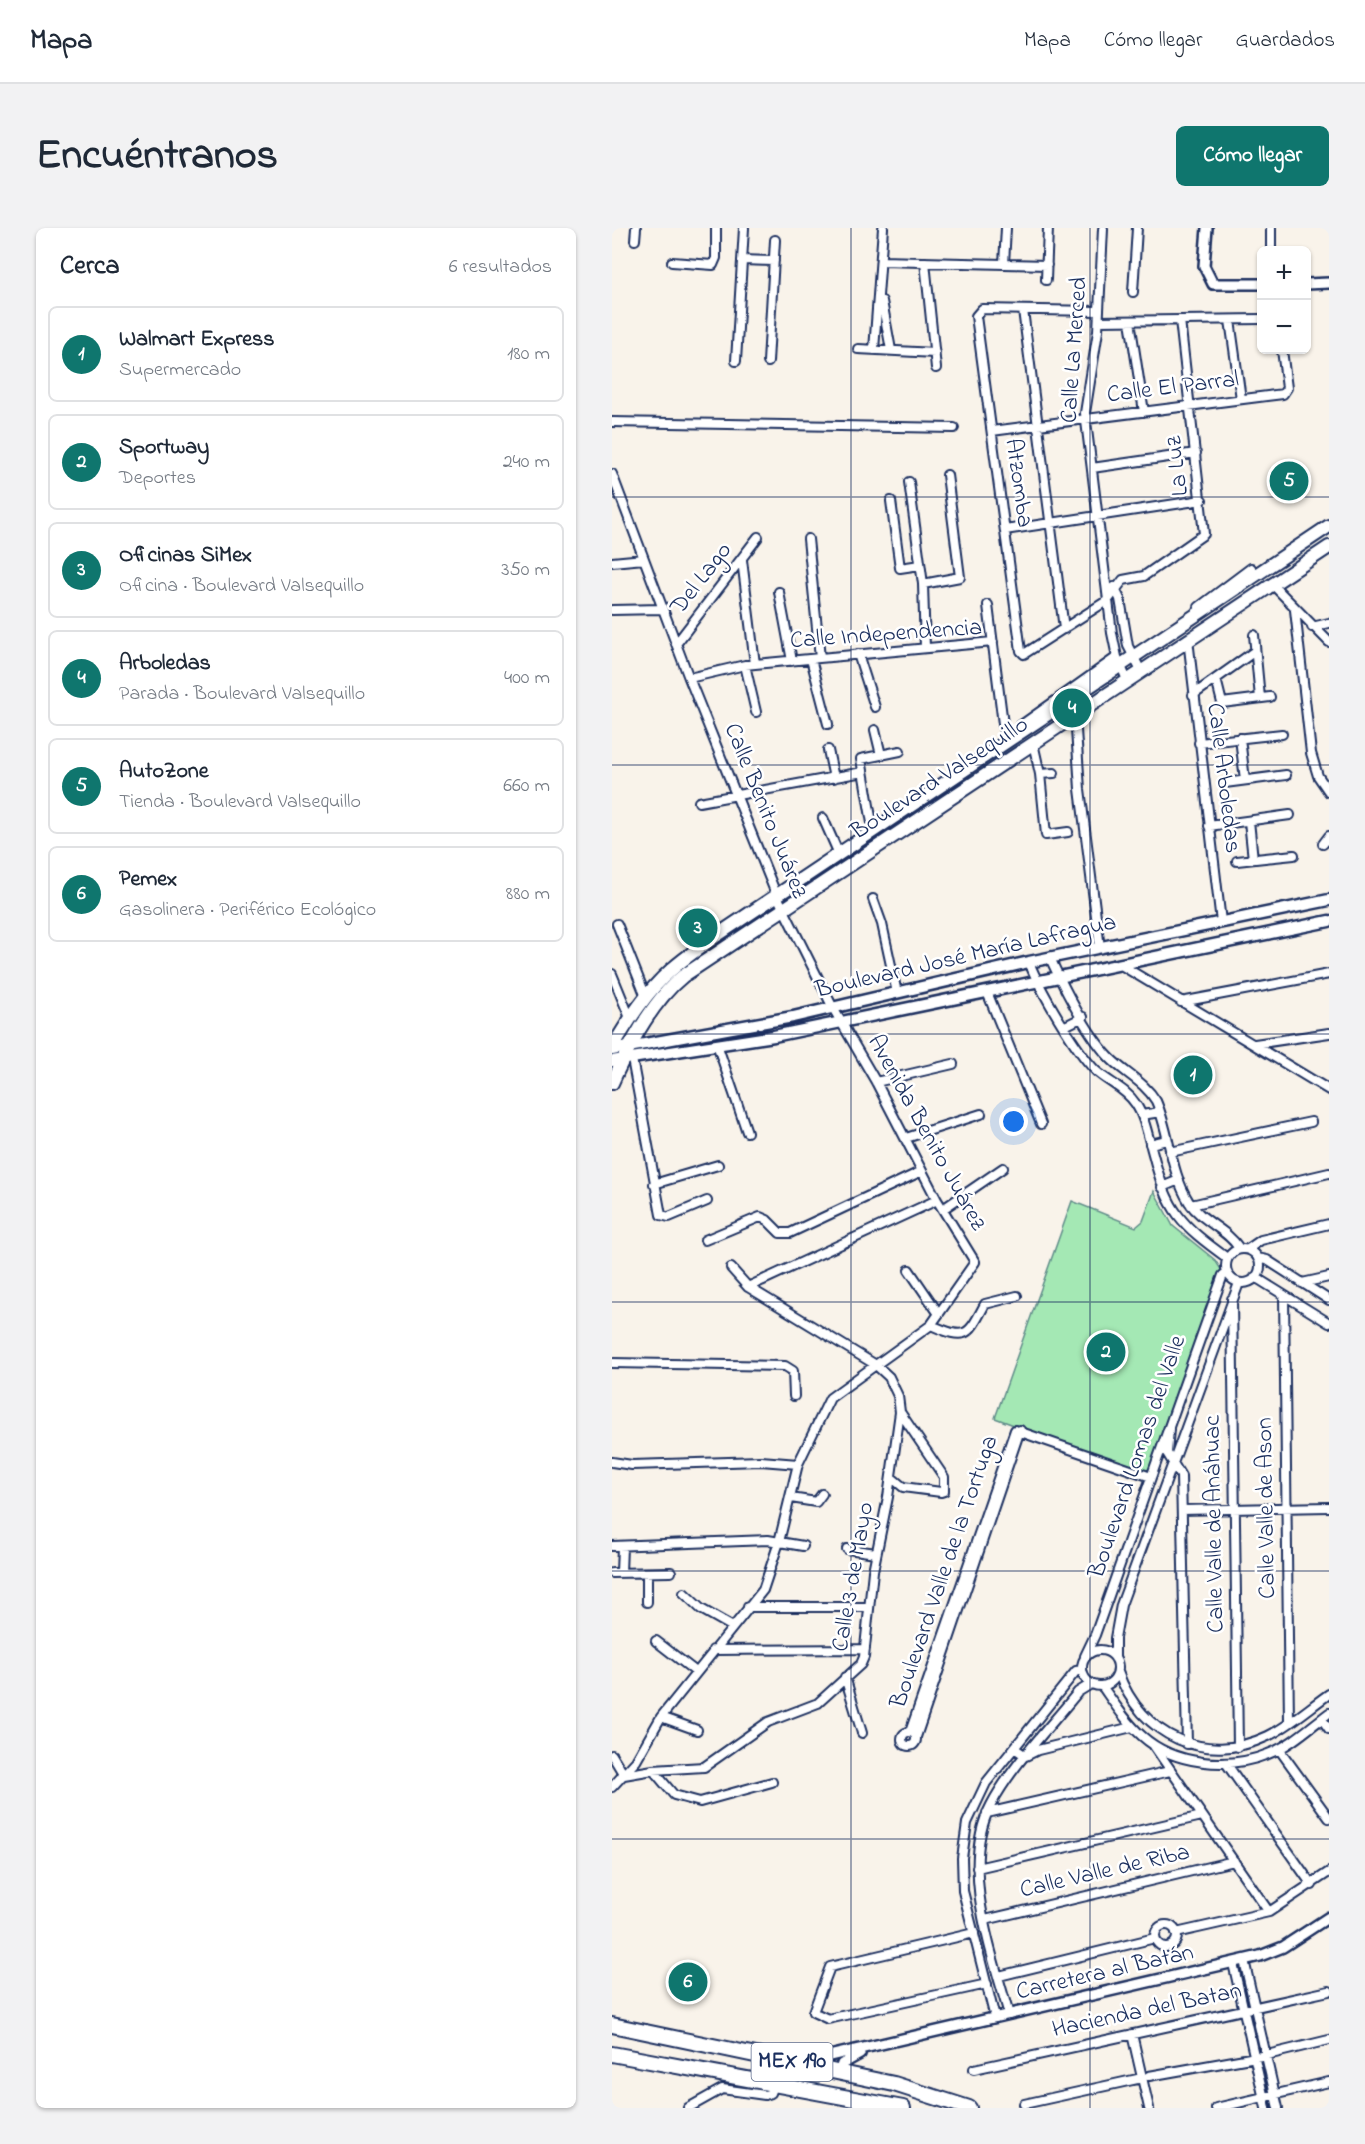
<!DOCTYPE html>
<html lang="es">
<head>
<meta charset="utf-8">
<style>
  body { margin:0; font-family:"Indie Flower",sans-serif; background:#f2f2f3; color:#1f2937 }
  .controls { position:absolute; right:18px; top:18px; display:grid; overflow:hidden; border-radius:9px; box-shadow:0 2px 4px #0004 }
  .controls button { width:54px; height:54px; display:grid; place-items:center; padding:0; border:0; border-bottom:2px solid #e0e1e3; background:#fff; color:#1f2937; font:30px sans-serif }
  .you { position:absolute; left:402px; top:894px; width:21px; height:21px; margin:-15px; border:4px solid #fff; border-radius:50%; background:#1a73e8; box-shadow:0 0 0 9px #1a73e833 }
  .badge { display:grid; place-items:center; width:39px; height:39px; border-radius:50%; background:#0f766e; color:#fff; font-size:20px; font-weight:700 }
  .pin { position:absolute; translate:-50% -50%; border:3px solid #fff; box-shadow:0 2px 6px #0006 }
  .list { margin:0; padding:0; list-style:none }
  h2 { display:flex; justify-content:space-between; align-items:center; height:78px; margin:0; padding:0 24px; font-size:26px }
  h2 small { font-size:20px; font-weight:400; color:#747a83 }
  .list li { display:grid; grid-template-columns:39px 1fr auto; gap:18px; align-items:center; box-sizing:border-box; height:96px; margin:0 12px 12px; padding:0 12px; border:2px solid #e0e1e3; border-radius:9px }
  .list b { display:block; font-size:22px; white-space:nowrap }
  .list p { margin:0; font-size:20px; white-space:nowrap; color:#747a83 }
  .list em { font-size:20px; font-style:normal; color:#747a83 }
  .map { position:relative; flex:none; width:717px; height:1880px; overflow:hidden; border-radius:9px }
  header { display:flex; align-items:center; gap:36px; box-sizing:border-box; height:84px; padding:0 30px; background:#fff; border-bottom:2px solid #e0e1e3 }
  header strong { font-size:28px }
  nav { display:flex; gap:33px; margin-inline-start:auto; font-size:21px }
  .intro { display:flex; align-items:center; justify-content:space-between; box-sizing:border-box; height:144px; padding:0 36px }
  h1 { margin:0; font-size:42px }
  .button { padding:15px 27px; border-radius:9px; background:#0f766e; color:#fff; font-size:21px; font-weight:700 }
  main { display:flex; gap:36px; padding:0 36px }
  aside { flex:1; background:#fff; border-radius:9px; box-shadow:0 2px 4px #0004 }
  .map>svg:first-child { display:block }
  .green { fill:#a4e8b4; stroke:#608c89; stroke-width:1.5 }
  .lines { fill:none; stroke-linecap:round; stroke-linejoin:round }
  .minor-casing { stroke:#1b2f5e; stroke-width:12 }
  .tertiary-casing { stroke:#1b2f5e; stroke-width:14 }
  .secondary-casing { stroke:#1b2f5e; stroke-width:15 }
  .primary-casing { stroke:#1b2f5e; stroke-width:16 }
  .trunk-casing { stroke:#1b2f5e; stroke-width:18 }
  .minor { stroke:#fff; stroke-width:8 }
  .tertiary { stroke:#fff; stroke-width:9 }
  .secondary { stroke:#fff; stroke-width:10 }
  .primary { stroke:#fff; stroke-width:12 }
  .trunk { stroke:#fff; stroke-width:14 }
  .grid { fill:none; stroke:#1b2f5e; stroke-width:1.5; stroke-opacity:0.55 }
  .labels { text-anchor:middle; dominant-baseline:central; stroke-width:5; stroke-linejoin:round; paint-order:stroke }
  .shield { fill:#fff; stroke:#5f6d8e; stroke-width:1.5 }
  .shield-label { font-size:22px; font-weight:bold; fill:#1b2f5e }
  .street-label { font-size:24px; fill:#1b2f5e; stroke:#fff }
</style>
</head>
<body>
<header>
<strong>Mapa</strong>
<nav><a>Mapa</a><a>Cómo llegar</a><a>Guardados</a></nav>
</header>
<div class="intro"><h1>Encuéntranos</h1><a class="button">Cómo llegar</a></div>
<main>
<aside>
<h2>Cerca<small>6 resultados</small></h2>
<ul class="list">
<li><span class="badge">1</span><div><b>Walmart Express</b><p>Supermercado</p></div><em>180 m</em></li>
<li><span class="badge">2</span><div><b>Sportway</b><p>Deportes</p></div><em>240 m</em></li>
<li><span class="badge">3</span><div><b>Oficinas SiMex</b><p>Oficina · Boulevard Valsequillo</p></div><em>350 m</em></li>
<li><span class="badge">4</span><div><b>Arboledas</b><p>Parada · Boulevard Valsequillo</p></div><em>400 m</em></li>
<li><span class="badge">5</span><div><b>AutoZone</b><p>Tienda · Boulevard Valsequillo</p></div><em>660 m</em></li>
<li><span class="badge">6</span><div><b>Pemex</b><p>Gasolinera · Periférico Ecológico</p></div><em>880 m</em></li>
</ul>
</aside>
<div class="map">
<svg width="717" height="1880" viewBox="0 0 717 1880">
  <rect width="100%" height="100%" fill="#f9f3ea"/>
  <filter id="ink" filterUnits="userSpaceOnUse"><feTurbulence type="fractalNoise" baseFrequency=".0167" numOctaves="2"/><feDisplacementMap in="SourceGraphic" scale="12" xChannelSelector="R" yChannelSelector="G"/><feConvolveMatrix kernelMatrix="1 2 1 2 8 2 1 2 1" color-interpolation-filters="sRGB"/></filter>
  <g filter="url(#ink)">
    <!-- green -->
    <path class="green" d="M 542,963 L 561,998 L 603,1032 L 610,1043 L 537,1247 L 383,1190 L 460,973 L 524,999 L 531,993 Z"/>
    <g class="lines">
      <!-- minor casing -->
      <g class="minor-casing">
        <path id="minor" d="M 659,0 L 659,22
          M 491,1 L 486,103 L 473,185 L 500,405 L 505,429 L 515,452
          M 23,12 L 24,0
          M 130,32 L 162,33
          M 269,33 L 435,37
          M 60,34 L 101,37 L 104,30 L 104,0
          M 313,34 L 324,140
          M 392,36 L 394,0
          M 434,52 L 436,0
          M 521,64 L 525,0
          M 270,73 L 279,122
          M 411,82 L 452,401
          M 487,83 L 370,81 L 364,88 L 409,423 L 412,426 L 496,372 L 511,352 L 532,348 L 592,306 L 568,92
          M 618,92 L 629,171
          M 487,93 L 650,91
          M 518,93 L 532,184
          M 246,121 L 323,125
          M 262,122 L 271,0
          M 124,133 L 132,0
          M 156,134 L 163,12
          M 0,194 L 342,200
          M 380,203 L 671,166 L 675,160 L 670,122
          M 480,240 L 584,225
          M 0,246 L 77,450 L 164,666 L 221,780 L 264,854 L 325,972 L 363,1034 L 319,1097 L 218,1170 L 186,1236 L 167,1314 L 151,1362 L 49,1489 L 24,1533 L 0,1559
          M 297,254 L 311,356 L 313,420
          M 279,273 L 288,340 L 308,337
          M 393,302 L 590,272
          M 196,311 L 208,430
          M 130,332 L 143,436
          M 0,334 L 32,331
          M 311,356 L 348,349 L 335,247
          M 660,356 L 717,414
          M 502,359 L 508,371 L 516,418 L 529,443
          M 167,364 L 180,433
          M 376,377 L 392,504 L 396,512
          M 587,379 L 639,340
          M 0,382 L 50,381
          M 683,382 L 699,525 L 706,548 L 717,564
          M 700,399 L 717,395
          M 642,407 L 648,470
          M 576,411 L 609,694
          M 64,416 L 146,309
          M 246,426 L 263,479
          M 199,431 L 216,496
          M 133,437 L 144,484
          M 77,450 L 133,437 L 381,414
          M 604,451 L 610,475 L 658,469
          M 581,467 L 643,423
          M 463,487 L 468,561 L 488,720
          M 408,498 L 505,429
          M 263,502 L 269,527
          M 628,510 L 633,552
          M 421,515 L 428,546 L 434,607 L 456,604
          M 587,515 L 670,506
          M 216,522 L 222,550
          M 428,546 L 442,545
          M 613,555 L 674,547
          M 87,574 L 251,544
          M 211,590 L 226,624
          M 637,593 L 641,631
          M 597,598 L 678,587
          M 261,601 L 249,531 L 288,523
          M 711,616 L 717,608
          M 625,633 L 682,627
          M 261,671 L 270,696 L 285,765
          M 5,696 L 34,769
          M 438,730 C 452,760 475,806 497,829 C 512,845 532,853 544,873 C 558,905 558,943 577,974 C 590,994 615,1001 627,1020
          M 417,734 C 428,762 463,822 484,843 C 496,854 514,861 523,875 C 533,889 536,909 541,926 C 556,984 568,996 615,1030
          M 509,737 L 717,862
          M 0,746 L 18,790
          M 375,764 L 429,896
          M 569,774 L 717,746
          M 453,798 L 471,789
          M 643,816 L 717,805
          M 106,819 L 135,904
          M 20,831 L 49,987 L 57,989 L 95,973
          M 264,854 L 341,836
          M 530,887 L 548,884
          M 294,910 L 369,886
          M 538,916 L 555,912
          M 558,924 L 699,894
          M 42,956 L 106,937
          M 550,959 L 567,952
          M 579,977 L 717,945
          M 331,981 L 391,940
          M 93,1012 L 148,989 L 155,992 L 168,1005 L 178,1005 L 310,943
          M614 1038a17 17 0 1 1 34 0a17 17 0 1 1-34 0Z
          M 636,1021 L 649,1012 L 717,996
          M 646,1030 L 655,1032 L 717,1072
          M 297,1042 L 327,1086
          M 643,1049 L 717,1095
          M 690,1055 L 717,1049
          M 136,1059 L 325,972
          M 672,1067 L 677,1494
          M 620,1071 L 626,1519
          M 319,1097 C 355,1113 356,1108 373,1076 L 405,1068
          M 0,1135 L 173,1138 L 181,1143 L 182,1168
          M 557,1201 L 555,1225 L 569,1248 L 575,1516
          M 0,1234 L 20,1237 L 149,1233 L 186,1236
          M 279,1249 L 291,1259 L 329,1264 L 332,1263 L 332,1249 L 288,1184
          M 179,1270 L 204,1274 L 210,1266
          M 570,1282 L 717,1279
          M 0,1318 L 156,1312 L 191,1318
          M 235,1321 L 264,1325
          M 0,1345 L 59,1344
          M 9,1345 L 10,1318
          M 35,1345 L 35,1374
          M 72,1365 L 89,1381 L 119,1398
          M 136,1379 L 256,1379
          M 44,1413 L 84,1444
          M470 1440a18 18 0 1 1 36 0a18 18 0 1 1-36 0Z
          M 101,1422 L 253,1421
          M 473,1428 L 483,1407 L 611,1047 L 615,1045
          M 503,1430 L 503,1410 L 509,1377 L 627,1055
          M 506,1444 C 529,1508 593,1538 656,1508 C 677,1498 697,1480 717,1466
          M 233,1449 L 250,1505
          M 490,1458 C 502,1475 514,1494 530,1508 C 562,1537 617,1542 656,1526 C 678,1518 698,1499 717,1485
          M 49,1489 L 85,1502
          M 710,1491 L 717,1501
          M 298,1504 L 403,1202 L 539,1249
          M290 1511a7 7 0 1 1 14 0a7 7 0 1 1-14 0Z
          M 304,1509 L 408,1202
          M 542,1518 L 657,1684
          M 402,1520 L 414,1528 L 426,1522 L 520,1499
          M 667,1521 L 717,1590
          M 0,1527 L 12,1547
          M 614,1535 L 700,1657
          M 41,1542 L 62,1567 L 88,1574 L 160,1554
          M 12,1547 L 41,1542 L 92,1539 L 156,1494 L 206,1475 L 249,1436 L 252,1429 L 261,1343 L 276,1269 L 288,1184 L 286,1168 L 277,1149 L 264,1137 L 136,1059 L 119,1040
          M 375,1585 L 558,1543
          M 365,1640 L 590,1588
          M 373,1692 L 622,1633
          M543 1708a11 11 0 1 1 22 0a11 11 0 1 1-22 0Z
          M 362,1705 L 218,1739 L 201,1784 L 216,1791 L 375,1756
          M 564,1705 L 657,1684 L 717,1644
          M 632,1732 L 666,1880
          M 621,1735 L 654,1880
          M 387,1748 L 543,1710
          M 397,1787 C 380,1725 347,1638 379,1577 C 400,1537 438,1499 466,1464 L 479,1456
          M 383,1790 L 351,1663 L 350,1630 L 355,1595 L 374,1555 L 464,1443 L 469,1442
          M 520,1806 L 537,1880
          M 362,1841 L 717,1763
          M 537,1848 L 655,1827 L 717,1812
          M 412,1876 L 530,1850
          M 76,1880 L 110,1861 L 153,1867 L 159,1865 L 163,1855
          M 604,1880 L 717,1854"/>
      </g>
      <!-- tertiary casing -->
      <g class="tertiary-casing">
        <path id="tertiary" d="M 595,0 L 592,38 L 601,56 L 650,56
          M 694,56 L 717,55
          M 196,1838 L 213,1829 L 648,1728 L 671,1719 L 717,1689
          M 227,1845 L 230,1836 L 248,1826"/>
      </g>
      <!-- secondary casing -->
      <g class="secondary-casing">
        <path id="secondary" d="M 0,822 L 181,789 L 417,734 L 717,672
          M 0,833 L 162,808 L 717,693"/>
      </g>
      <!-- primary casing -->
      <g class="primary-casing">
        <path id="primary" d="M 0,820 C 17,792 34,764 59,742 C 73,729 89,719 104,708 L 717,298
          M 0,855 C 16,819 39,774 71,748 L 717,319"/>
      </g>
      <!-- trunk casing -->
      <g class="trunk-casing">
        <path id="trunk" d="M 0,1797 L 282,1856 L 357,1880
          M 0,1826 L 291,1880"/>
      </g>
      <!-- minor -->
      <use href="#minor" class="minor"/>
      <!-- tertiary -->
      <use href="#tertiary" class="tertiary"/>
      <!-- secondary -->
      <use href="#secondary" class="secondary"/>
      <!-- primary -->
      <use href="#primary" class="primary"/>
      <!-- trunk -->
      <use href="#trunk" class="trunk"/>
    </g>
  </g>
  <!-- grid -->
  <path class="grid" d="M 239,0 L 239,1880M 478,0 L 478,1880M 0,269 L 717,269M 0,537 L 717,537M 0,806 L 717,806M 0,1074 L 717,1074M 0,1343 L 717,1343M 0,1611 L 717,1611"/>
  <g class="labels">
    <!-- shield labels -->
    <rect class="shield" x="139.5" y="1815" width="81" height="38" rx="4.5"/>
    <g class="shield-label">
      <text x="180" y="1834">MEX 190</text>
    </g>
    <!-- street labels -->
    <g class="street-label">
      <text transform="translate(463 122) rotate(-86)">Calle La Merced</text>
      <text transform="translate(561 160) rotate(-7)">Calle El Parral</text>
      <text transform="translate(566 238) rotate(-97)">La Luz</text>
      <text transform="translate(406 255) rotate(82)">Atzomba</text>
      <text transform="translate(90 351) rotate(-52)">Del Lago</text>
      <text transform="translate(274 407) rotate(-4)">Calle Independencia</text>
      <text transform="translate(611 550) rotate(83)">Calle Arboledas</text>
      <text transform="translate(328 551) rotate(-33)">Boulevard Valsequillo</text>
      <text transform="translate(153 583) rotate(68)">Calle Benito Juárez</text>
      <text transform="translate(354 729) rotate(-13)">Boulevard José María Lafragua</text>
      <text transform="translate(314 905) rotate(61)">Avenida Benito Juárez</text>
      <text transform="translate(526 1229) rotate(-71)">Boulevard Lomas del Valle</text>
      <text transform="translate(655 1280) rotate(-91)">Calle Valle de Ason</text>
      <text transform="translate(603 1296) rotate(-91)">Calle Valle de Anáhuac</text>
      <text transform="translate(333 1344) rotate(-71)">Boulevard Valle de la Tortuga</text>
      <text transform="translate(242 1349) rotate(-80)">Calle 3 de Mayo</text>
      <text transform="translate(493 1644) rotate(-13)">Calle Valle de Riba</text>
      <text transform="translate(493 1745) rotate(-13)">Carretera al Batán</text>
      <text transform="translate(535 1783) rotate(-12)">Hacienda del Batan</text>
    </g>
  </g>
</svg>
<div class="controls">
<button>+</button>
<button>−</button>
</div>
<div class="you"></div>
<div class="pin badge" style="left:581px;top:847px">1</div>
<div class="pin badge" style="left:494px;top:1124px">2</div>
<div class="pin badge" style="left:86px;top:700px">3</div>
<div class="pin badge" style="left:460px;top:480px">4</div>
<div class="pin badge" style="left:677px;top:253px">5</div>
<div class="pin badge" style="left:76px;top:1754px">6</div>
</div>
</main>
</body>
</html>
